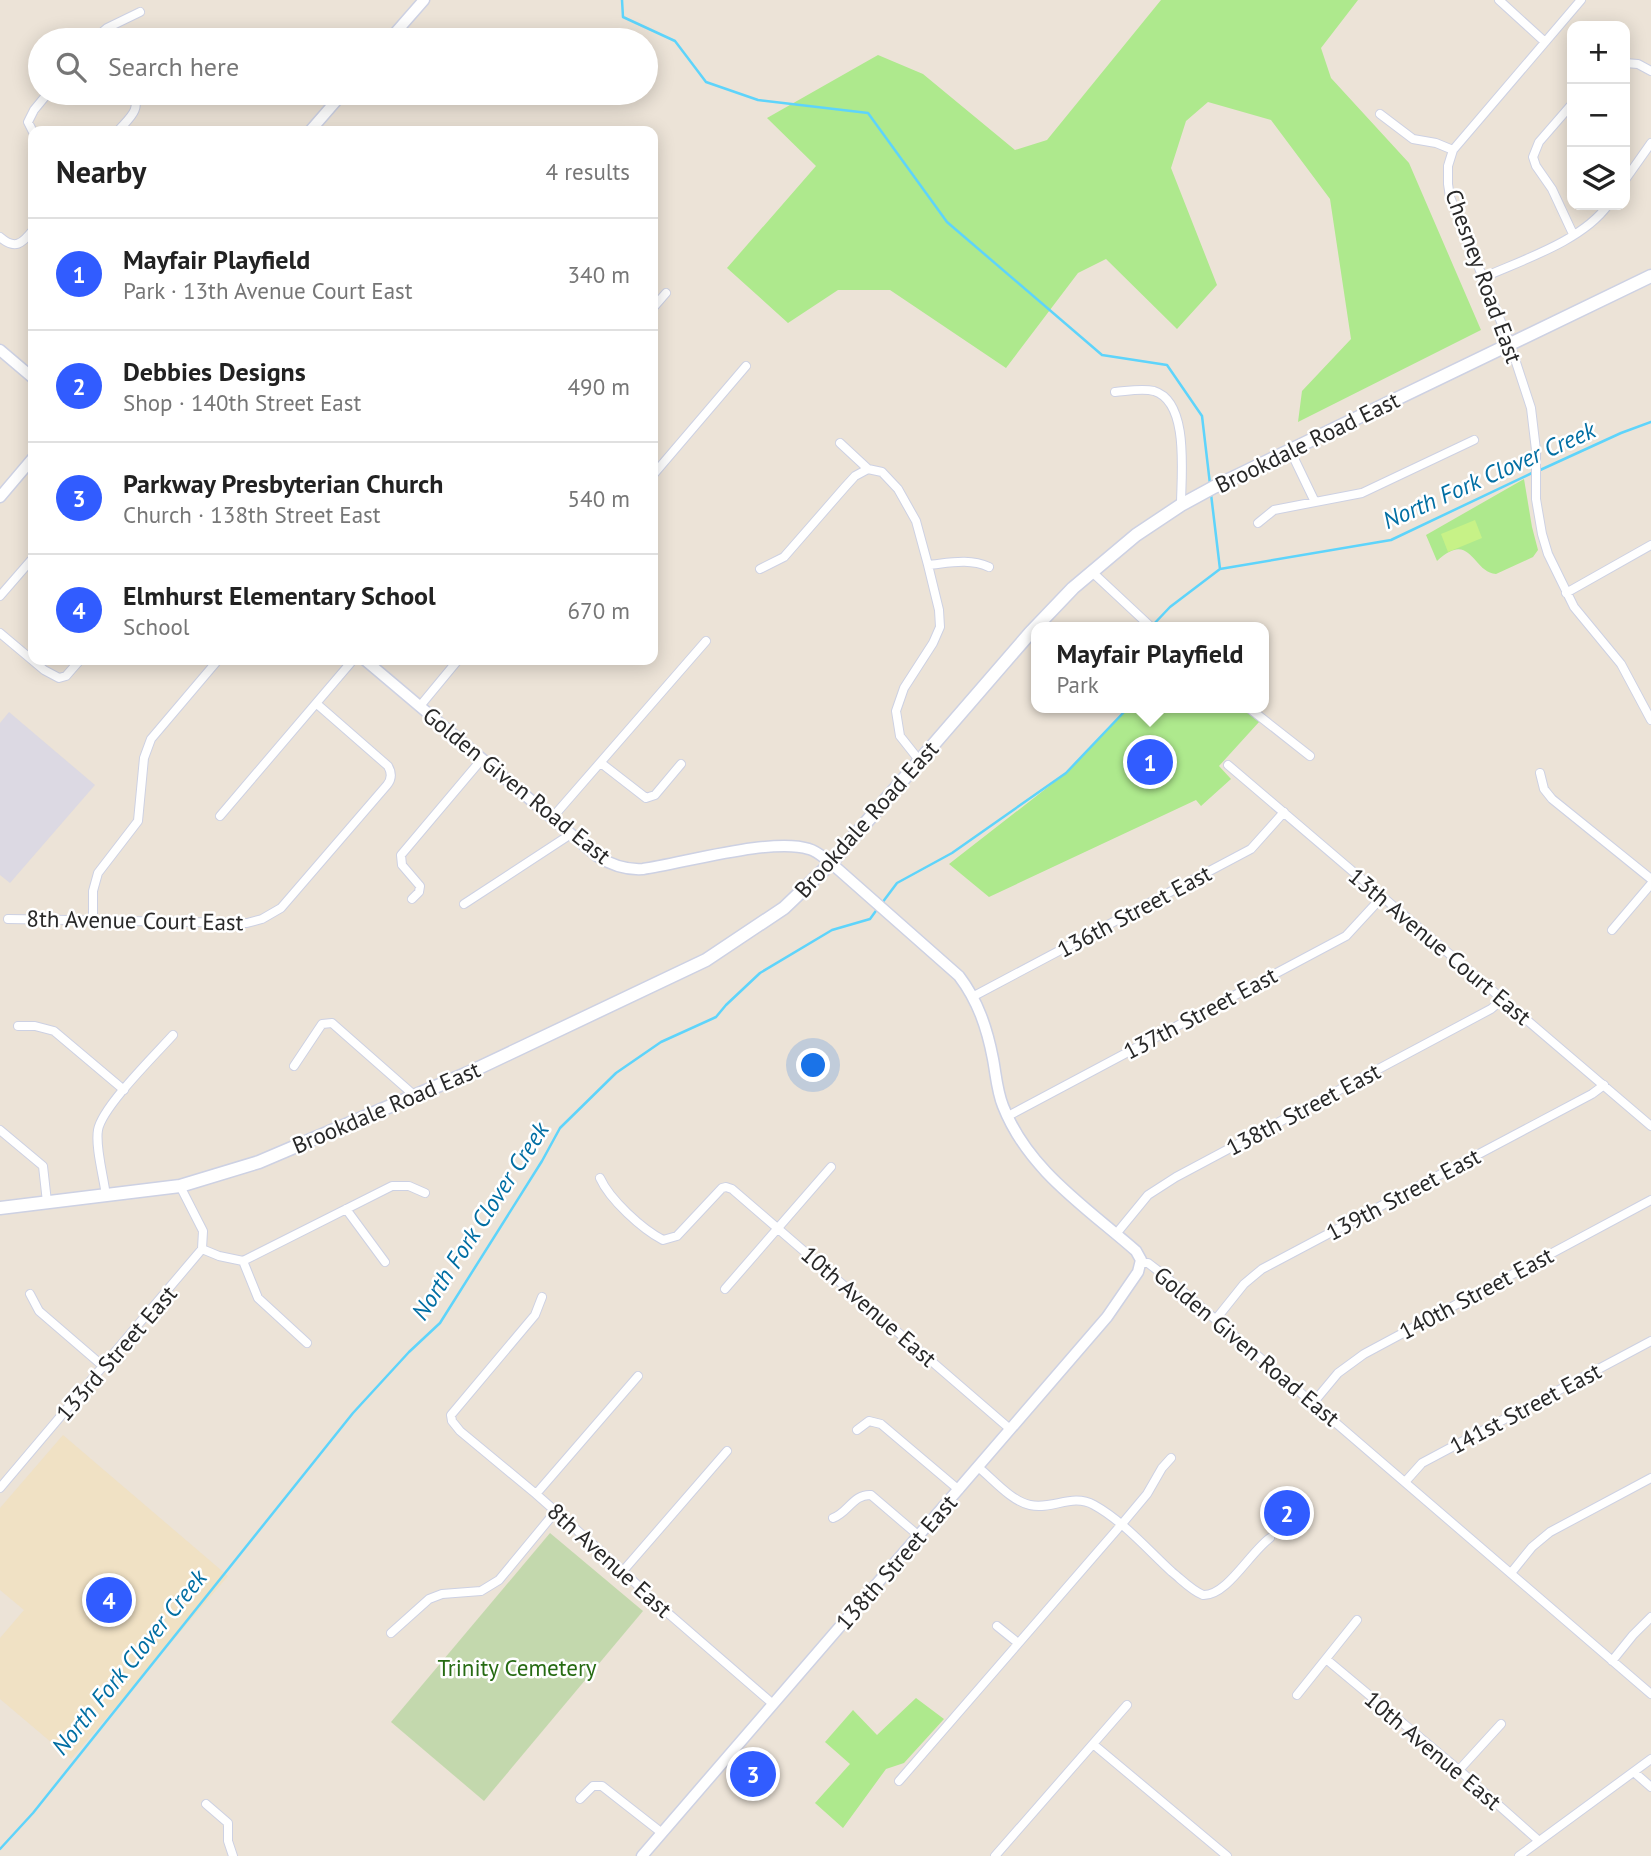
<!DOCTYPE html>
<html lang="en">
<head>
<meta charset="utf-8">
<style>
  body { margin:0; font-family:"PT Sans",sans-serif; background:#f2f2f2; color:#222 }
  .controls { position:absolute; right:21px; top:21px; display:grid; overflow:hidden; border-radius:14px; box-shadow:0 4px 18px #0003 }
  .controls button { width:63px; height:63px; display:grid; place-items:center; padding:0; border:0; border-bottom:2px solid #e0e0e0; background:#fff; color:#222; font:35px sans-serif }
  .you { position:absolute; left:814px; top:1066px; width:24px; height:24px; margin:-18px; border:5px solid #fff; border-radius:50%; background:#1a73e8; box-shadow:0 0 0 10px #1a73e833 }
  .badge { display:grid; place-items:center; width:46px; height:46px; border-radius:50%; background:#315cff; color:#fff; font-size:23px; font-weight:700 }
  .pin { position:absolute; translate:-50% -50%; border:4px solid #fff; box-shadow:0 2px 7px #0006 }
  .popup { position:absolute; left:1031px; top:622px; width:238px; height:91px; box-sizing:border-box; display:grid; place-content:center; border-radius:14px; background:#fff; filter:drop-shadow(0 2px 5px #0005); font-size:23px; white-space:nowrap; color:#767676 }
  .popup b { font-size:26px; color:#222 }
  .popup::after { content:''; position:absolute; left:50%; top:100%; margin-left:-14px; border:14px solid transparent; border-top-color:#fff }
  .list { margin:0; padding:0; list-style:none }
  h2 { display:flex; justify-content:space-between; align-items:center; height:91px; margin:0; padding:0 28px; font-size:30px }
  h2 small { font-size:23px; font-weight:400; color:#767676 }
  .list li { display:grid; grid-template-columns:46px 1fr auto; gap:21px; align-items:center; box-sizing:border-box; height:112px; padding:0 28px; border-top:2px solid #e0e0e0 }
  .list b { display:block; font-size:26px; white-space:nowrap }
  .list p { margin:0; font-size:23px; white-space:nowrap; color:#767676 }
  .list em { font-size:23px; font-style:normal; color:#767676 }
  .icon { flex:none; width:38px; height:38px; fill:none; stroke:currentColor; stroke-width:2; stroke-linecap:round; stroke-linejoin:round }
  .map { position:relative; flex:none; width:1651px; height:1856px; overflow:hidden }
  .search { position:absolute; background:#fff; box-shadow:0 4px 18px #0003; left:28px; top:28px; width:630px; height:77px; display:flex; align-items:center; gap:18px; box-sizing:border-box; padding:0 24px; border-radius:38px; color:#767676; font-size:26px }
  .panel { position:absolute; background:#fff; box-shadow:0 4px 18px #0003; left:28px; top:126px; width:630px; height:539px; border-radius:14px }
  .map>svg:first-child { display:block }
  .industrial { fill:#dcd9e3 }
  .education { fill:#f0e1c4 }
  .green { fill:#aee98d }
  .cemetery { fill:#c3d8ad }
  .pitch { fill:#c7f287 }
  .lines { fill:none; stroke-linecap:round; stroke-linejoin:round }
  .stream { stroke:#5ed4fb; stroke-width:2.5 }
  .minor-casing { stroke:#cdd1e3; stroke-width:10 }
  .tertiary-casing { stroke:#cdd1e3; stroke-width:13 }
  .secondary-casing { stroke:#cdd1e3; stroke-width:15 }
  .minor { stroke:#fff; stroke-width:8 }
  .tertiary { stroke:#fff; stroke-width:10 }
  .secondary { stroke:#fff; stroke-width:12 }
  .labels { text-anchor:middle; dominant-baseline:central; stroke-width:5; stroke-linejoin:round; paint-order:stroke }
  .street-label { font-size:23px; fill:#282828; stroke:#fff }
  .park-label { font-size:23px; fill:#266b12; stroke:#fff }
  .water-label { font-size:24px; font-style:italic; fill:#006ea3; stroke:#fff }
</style>
</head>
<body>
<div class="map">
<svg width="1651" height="1856" viewBox="0 0 1651 1856">
  <rect width="100%" height="100%" fill="#ece3d7"/>
  <!-- industrial -->
  <path class="industrial" d="M 9,712 L 95,785 L 10,883 L 0,875 L 0,723 Z"/>
  <!-- education -->
  <path class="education" d="M 63,1435 L 228,1576 L 71,1759 L 0,1699 L 0,1638 L 24,1610 L 0,1590 L 0,1508 Z"/>
  <!-- green -->
  <path class="green" d="M 1161,0 L 1358,0 L 1321,48 L 1331,78 L 1409,163 L 1481,330 L 1298,422 L 1302,391 L 1351,339 L 1330,199 L 1271,120 L 1208,102 L 1186,121 L 1171,168 L 1217,285 L 1177,329 L 1106,259 L 1078,273 L 1006,368 L 890,290 L 838,290 L 788,323 L 727,268 L 816,166 L 767,118 L 878,55 L 923,74 L 1015,150 L 1047,140 Z
    M 1524,479 L 1532,527 L 1538,550 L 1533,557 L 1496,574 C 1472,572 1471,529 1437,561 L 1426,535 Z
    M 1125,708 L 1241,708 L 1259,722 L 1219,766 L 1231,779 L 1201,806 L 1196,800 L 989,897 L 949,864 L 1066,773 L 1124,712 Z
    M 916,1698 L 944,1719 L 904,1763 L 886,1769 L 843,1828 L 815,1803 L 850,1764 L 825,1742 L 853,1710 L 877,1735 Z"/>
  <!-- cemetery -->
  <path class="cemetery" d="M 550,1533 L 643,1611 L 484,1801 L 391,1722 Z"/>
  <!-- pitch -->
  <path class="pitch" d="M 1475,520 L 1482,538 L 1448,552 L 1441,534 Z"/>
  <g class="lines">
    <!-- stream -->
    <path class="stream" d="M 622,0 L 623,17 L 675,41 L 706,82 L 758,100 L 868,113 L 947,222 L 1102,355 L 1167,365 L 1202,416 L 1210,484
      M 1538,471 L 1621,433 L 1651,422
      M 1211,494 L 1220,569
      M 1151,627 L 1170,607 L 1220,569 L 1391,540 L 1532,473
      M 882,903 L 897,883 L 952,853 L 1066,773 L 1124,712 L 1125,708
      M 0,1849 L 33,1813 L 353,1413 L 409,1352 L 440,1323 L 542,1161 L 560,1128 L 616,1073 L 661,1042 L 716,1017 L 726,1005 L 760,973 L 832,930 L 870,919 L 878,908"/>
    <!-- minor casing -->
    <g class="minor-casing">
      <path id="minor" d="M 1499,0 L 1545,42
        M 1581,0 L 1453,150 L 1448,166 L 1448,184 L 1450,197 L 1510,344 L 1531,408 L 1536,450 L 1536,499 L 1542,534 L 1548,554 L 1574,607 L 1621,664 L 1651,720
        M 93,40 L 107,28 L 140,12
        M 1625,63 L 1638,64 L 1651,71
        M 1572,104 L 1539,142 L 1533,157 L 1536,166 L 1552,189 L 1573,234
        M 1380,114 L 1413,139 L 1436,143 L 1453,150
        M 118,131 C 128,119 143,109 132,93
        M 33,132 L 28,122 L 34,110 L 48,93
        M 1625,180 L 1651,143
        M 0,237 C 15,250 22,244 33,230
        M 1482,278 C 1522,260 1582,241 1608,205
        M 653,308 L 666,293
        M 1115,392 C 1128,391 1142,388 1154,391 C 1190,402 1181,476 1181,505
        M 840,443 L 868,469 L 882,472 L 898,489 L 916,521 L 928,565 L 939,610 L 940,627 L 933,643 L 904,688 L 896,711 L 900,736 L 919,760
        M 1290,450 L 1315,502
        M 653,475 L 746,366
        M 1258,523 L 1274,510 L 1362,493 L 1474,440
        M 928,565 C 949,563 969,558 989,567
        M 760,569 L 784,557 L 845,487 L 855,476 L 868,469
        M 1091,571 L 1151,627
        M 1566,593 L 1651,545
        M 0,596 L 33,558
        M 0,633 L 44,670 L 59,678 L 66,676 L 80,660
        M 420,706 L 458,660
        M 1249,708 L 1310,756
        M 601,763 L 646,798 L 655,795 L 681,764
        M 1228,765 L 1651,1126
        M 1540,773 L 1544,789 L 1552,799 L 1651,879
        M 220,816 L 353,660
        M 552,818 L 706,641
        M 412,899 L 419,892 L 420,886 L 402,865 L 401,855 L 482,759
        M 464,904 L 571,834
        M 8,919 L 247,923 L 262,919 L 281,908 L 387,785 C 392,779 392,773 388,766 L 317,704
        M 93,919 L 93,891 L 98,873 L 138,821 L 144,758 L 151,739 L 218,660
        M 1612,930 L 1651,884
        M 974,996 L 1251,849 L 1284,812
        M 18,1026 L 35,1026 L 54,1031 L 124,1090
        M 294,1066 L 322,1024 L 332,1023 L 415,1096
        M 1008,1116 L 1346,936 L 1382,897
        M 0,1130 L 43,1166 L 47,1202
        M 600,1178 C 610,1200 642,1229 663,1240 L 677,1236 L 722,1188 L 726,1187 L 732,1189 L 1010,1429
        M 106,1196 C 104,1178 95,1147 98,1130 C 102,1107 156,1054 173,1035
        M 346,1209 L 385,1262
        M 1116,1234 L 1148,1195 L 1176,1177 L 1491,1009 L 1503,999
        M 202,1249 L 219,1256 L 243,1261
        M 243,1261 L 392,1186 L 409,1186 L 425,1193
        M 243,1261 L 258,1298 L 307,1343
        M 1141,1263 L 1148,1263 L 1165,1276 L 1651,1694
        M 725,1289 L 831,1167
        M 30,1294 L 39,1311 L 104,1367
        M 542,1297 L 535,1315 L 451,1415 L 452,1421 L 460,1431 L 536,1494 L 623,1571 L 654,1601 L 773,1704
        M 1216,1319 L 1244,1284 L 1262,1269 L 1592,1094 L 1604,1085
        M 1313,1403 L 1338,1373 L 1364,1354 L 1651,1200
        M 857,1430 L 869,1421 L 881,1424 L 959,1490
        M 978,1467 C 993,1479 1011,1501 1030,1505 C 1053,1510 1072,1493 1094,1505 C 1123,1521 1148,1550 1172,1572 C 1182,1580 1191,1590 1203,1595 C 1227,1596 1250,1552 1270,1538
        M 1405,1482 L 1422,1463 L 1651,1341
        M 0,1488 L 202,1249 L 203,1231 L 180,1186
        M 536,1494 L 638,1376
        M 833,1518 C 848,1513 853,1494 871,1495 L 919,1536
        M 623,1571 L 727,1451
        M 1511,1573 L 1532,1547 L 1550,1532 L 1651,1478
        M 997,1626 L 1018,1643
        M 391,1633 L 429,1599 L 442,1594 L 481,1591 L 499,1580 L 556,1511
        M 1326,1659 L 1459,1770 L 1539,1841
        M 1612,1661 L 1633,1635 L 1651,1617
        M 1297,1695 L 1357,1620
        M 1093,1744 L 1227,1856
        M 1459,1770 L 1501,1724
        M 1635,1773 L 1651,1787
        M 899,1781 L 1121,1525 L 1147,1494 L 1162,1468 L 1171,1458
        M 580,1799 L 593,1786 L 602,1786 L 662,1833
        M 206,1804 L 228,1823 L 228,1841 L 233,1856
        M 995,1856 L 1127,1705
        M 1519,1856 L 1651,1759"/>
    </g>
    <!-- tertiary casing -->
    <g class="tertiary-casing">
      <path id="tertiary" d="M 389,40 L 424,0
        M 310,131 L 343,93
        M 0,350 L 33,378
        M 0,497 L 33,458
        M 365,660 L 597,856 C 611,865 627,870 643,869 C 684,863 773,837 809,849 C 817,851 824,858 831,863 L 959,976 C 978,1001 987,1028 993,1059 C 996,1075 997,1091 1003,1106 C 1028,1170 1086,1207 1136,1251 L 1141,1260 L 1138,1272 L 1107,1317 L 642,1856"/>
    </g>
    <!-- secondary casing -->
    <g class="secondary-casing">
      <path id="secondary" d="M 0,1208 L 180,1186 L 259,1162 L 468,1073 L 706,960 L 784,908 L 831,863 L 1030,633 L 1073,588 L 1136,535 L 1181,505 L 1214,487 L 1651,276"/>
    </g>
    <!-- minor -->
    <use href="#minor" class="minor"/>
    <!-- tertiary -->
    <use href="#tertiary" class="tertiary"/>
    <!-- secondary -->
    <use href="#secondary" class="secondary"/>
  </g>
  <g class="labels">
    <!-- street labels -->
    <g class="street-label">
      <text transform="translate(1484 276) rotate(70)">Chesney Road East</text>
      <text transform="translate(1307 442) rotate(-26)">Brookdale Road East</text>
      <text transform="translate(517 785) rotate(39)">Golden Given Road East</text>
      <text transform="translate(866 819) rotate(-48)">Brookdale Road East</text>
      <text transform="translate(1134 911) rotate(-28)">136th Street East</text>
      <text transform="translate(135 920) rotate(1)">8th Avenue Court East</text>
      <text transform="translate(1440 946) rotate(40)">13th Avenue Court East</text>
      <text transform="translate(1200 1013) rotate(-28)">137th Street East</text>
      <text transform="translate(386 1107) rotate(-23)">Brookdale Road East</text>
      <text transform="translate(1303 1109) rotate(-28)">138th Street East</text>
      <text transform="translate(1403 1194) rotate(-28)">139th Street East</text>
      <text transform="translate(1476 1293) rotate(-28)">140th Street East</text>
      <text transform="translate(869 1306) rotate(41)">10th Avenue East</text>
      <text transform="translate(1247 1346) rotate(40)">Golden Given Road East</text>
      <text transform="translate(116 1353) rotate(-49)">133rd Street East</text>
      <text transform="translate(1525 1408) rotate(-28)">141st Street East</text>
      <text transform="translate(610 1560) rotate(42)">8th Avenue East</text>
      <text transform="translate(896 1562) rotate(-49)">138th Street East</text>
      <text transform="translate(1433 1750) rotate(40)">10th Avenue East</text>
    </g>
    <!-- park labels -->
    <g class="park-label">
      <text x="517" y="1667">Trinity Cemetery</text>
    </g>
    <!-- water labels -->
    <g class="water-label">
      <text transform="translate(1489 475) rotate(-24)">North Fork Clover Creek</text>
      <text transform="translate(480 1221) rotate(-57)">North Fork Clover Creek</text>
      <text transform="translate(129 1662) rotate(-51)">North Fork Clover Creek</text>
    </g>
  </g>
</svg>
<div class="controls">
<button>+</button>
<button>−</button>
<button><svg class="icon" aria-label="layers" viewBox="0 0 24 24"><path d="M12 4l9 5-9 5-9-5zM3 14l9 5 9-5"/></svg></button>
</div>
<div class="you"></div>
<div class="pin badge" style="left:1150px;top:762px">1</div>
<div class="popup"><b>Mayfair Playfield</b>Park</div>
<div class="pin badge" style="left:1287px;top:1513px">2</div>
<div class="pin badge" style="left:753px;top:1774px">3</div>
<div class="pin badge" style="left:109px;top:1600px">4</div>
<div class="search"><svg class="icon" aria-label="search" viewBox="0 0 24 24"><circle cx="10" cy="10" r="6"/><path d="M15 15l6 6"/></svg>Search here</div>
<section class="panel">
<h2>Nearby<small>4 results</small></h2>
<ul class="list">
<li><span class="badge">1</span><div><b>Mayfair Playfield</b><p>Park · 13th Avenue Court East</p></div><em>340 m</em></li>
<li><span class="badge">2</span><div><b>Debbies Designs</b><p>Shop · 140th Street East</p></div><em>490 m</em></li>
<li><span class="badge">3</span><div><b>Parkway Presbyterian Church</b><p>Church · 138th Street East</p></div><em>540 m</em></li>
<li><span class="badge">4</span><div><b>Elmhurst Elementary School</b><p>School</p></div><em>670 m</em></li>
</ul>
</section>
</div>
</body>
</html>
